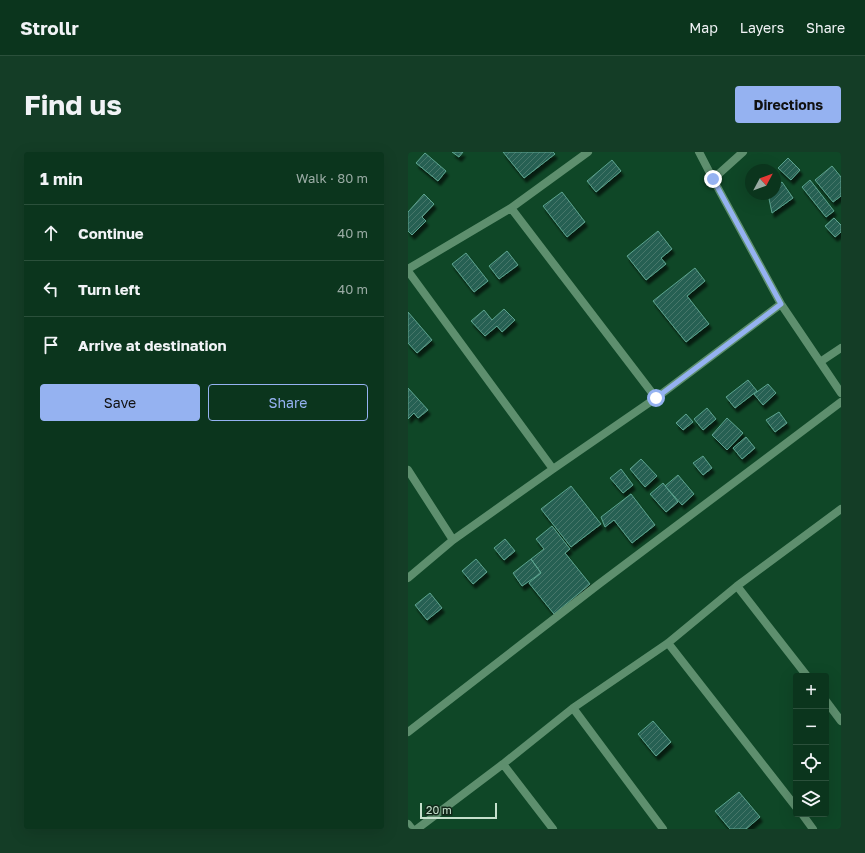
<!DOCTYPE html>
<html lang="en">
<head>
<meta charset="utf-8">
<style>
  body { margin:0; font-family:"Golos Text",sans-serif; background:#143d26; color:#f1f3f6 }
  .controls { position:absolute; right:12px; bottom:12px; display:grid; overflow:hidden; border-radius:4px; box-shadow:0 4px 16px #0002 }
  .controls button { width:36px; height:36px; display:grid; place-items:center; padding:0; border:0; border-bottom:1px solid #2b503b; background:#0b351d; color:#f1f3f6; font:20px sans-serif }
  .compass { position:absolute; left:337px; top:12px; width:36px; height:36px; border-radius:50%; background:#0b351d; box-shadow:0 4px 16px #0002; rotate:49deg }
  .scale { position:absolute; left:12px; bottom:10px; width:77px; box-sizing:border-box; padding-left:4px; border:2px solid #c5e0cc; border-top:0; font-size:11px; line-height:14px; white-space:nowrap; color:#c5e0cc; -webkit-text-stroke:3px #12281a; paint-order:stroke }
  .stop { position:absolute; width:12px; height:12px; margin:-9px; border:3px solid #95b2f1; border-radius:50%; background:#fff }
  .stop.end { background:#95b2f1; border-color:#fff; box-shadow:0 1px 4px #0008 }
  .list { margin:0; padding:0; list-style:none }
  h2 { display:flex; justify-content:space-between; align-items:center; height:52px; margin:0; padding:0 16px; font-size:17px }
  h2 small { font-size:13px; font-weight:400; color:#9aaba4 }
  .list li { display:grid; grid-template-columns:26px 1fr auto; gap:12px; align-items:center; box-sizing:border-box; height:56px; padding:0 16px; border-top:1px solid #2b503b }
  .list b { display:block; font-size:15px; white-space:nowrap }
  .list em { font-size:13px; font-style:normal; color:#9aaba4 }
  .actions { display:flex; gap:8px; padding:12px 16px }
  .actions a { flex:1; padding:9px 0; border:1px solid #95b2f1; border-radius:4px; text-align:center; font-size:14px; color:#95b2f1 }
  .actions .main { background:#95b2f1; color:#111 }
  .icon { flex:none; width:22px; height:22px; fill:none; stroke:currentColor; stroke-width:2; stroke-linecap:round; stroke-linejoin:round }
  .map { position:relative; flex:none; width:433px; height:677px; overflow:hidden; border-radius:4px }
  header { display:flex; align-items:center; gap:24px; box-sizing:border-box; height:56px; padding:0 20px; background:#0b351d; border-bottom:1px solid #2b503b }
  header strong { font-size:19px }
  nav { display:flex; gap:22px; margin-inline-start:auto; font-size:14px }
  .intro { display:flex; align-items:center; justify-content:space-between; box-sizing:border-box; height:96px; padding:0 24px }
  h1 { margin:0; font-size:28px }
  .button { padding:10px 18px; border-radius:4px; background:#95b2f1; color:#111; font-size:14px; font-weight:700 }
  main { display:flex; gap:24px; padding:0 24px }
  aside { flex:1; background:#0b351d; border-radius:4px; box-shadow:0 4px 16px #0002 }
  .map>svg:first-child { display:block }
  .building { fill:url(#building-hatch); stroke:#5ca490; filter:url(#shadow) }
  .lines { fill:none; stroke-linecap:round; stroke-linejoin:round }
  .minor { stroke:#5e8f6e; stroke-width:8 }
  .route { stroke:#95b2f1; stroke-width:5 }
</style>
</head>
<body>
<header>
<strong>Strollr</strong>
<nav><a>Map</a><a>Layers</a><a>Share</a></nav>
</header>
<div class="intro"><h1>Find us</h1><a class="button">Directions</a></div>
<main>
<aside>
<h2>1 min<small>Walk · 80 m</small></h2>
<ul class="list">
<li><svg class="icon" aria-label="ahead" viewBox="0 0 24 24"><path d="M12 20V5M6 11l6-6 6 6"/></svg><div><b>Continue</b></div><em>40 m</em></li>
<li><svg class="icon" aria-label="left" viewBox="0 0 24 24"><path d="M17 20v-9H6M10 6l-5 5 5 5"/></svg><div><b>Turn left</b></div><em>40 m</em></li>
<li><svg class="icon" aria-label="arrive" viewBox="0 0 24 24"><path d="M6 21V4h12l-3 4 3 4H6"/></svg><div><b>Arrive at destination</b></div></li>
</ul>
<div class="actions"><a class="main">Save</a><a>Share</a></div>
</aside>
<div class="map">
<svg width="433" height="677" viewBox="0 0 433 677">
  <defs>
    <pattern id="building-hatch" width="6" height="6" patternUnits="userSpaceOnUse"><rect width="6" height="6" fill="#286152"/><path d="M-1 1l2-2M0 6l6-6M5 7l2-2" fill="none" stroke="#46776a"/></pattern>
    <filter id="shadow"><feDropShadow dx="2.5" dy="4.5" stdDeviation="1" flood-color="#0009"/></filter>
  </defs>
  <rect width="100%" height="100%" fill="#0f4727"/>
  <!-- building -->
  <path class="building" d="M 44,0 L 55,0 L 51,5 Z
    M 95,0 L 145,0 L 147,2 L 116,26 Z
    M 17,1 L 38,19 L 30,29 L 8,11 Z
    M 380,6 L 392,18 L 383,28 L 370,16 Z
    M 204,8 L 213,19 L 188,40 L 179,29 Z
    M 424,14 L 433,25 L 433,44 L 425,50 L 407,28 Z
    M 402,28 L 426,59 L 418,65 L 394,35 Z
    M 374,30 L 385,46 L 364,61 L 360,42 L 367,42 L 367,35 Z
    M 154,40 L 177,70 L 159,85 L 135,54 Z
    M 16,42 L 26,52 L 14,65 L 18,69 L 4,83 L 0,79 L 0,60 Z
    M 426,66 L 433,73 L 433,80 L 427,85 L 417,74 Z
    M 250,79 L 264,97 L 253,106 L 258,112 L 238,128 L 219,104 Z
    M 99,99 L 110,113 L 91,127 L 81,114 Z
    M 58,101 L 80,129 L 66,140 L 44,112 Z
    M 287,116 L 297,129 L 279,144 L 301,172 L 278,190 L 245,149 Z
    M 96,157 L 107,168 L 94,180 L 89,174 L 77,184 L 63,169 L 76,158 L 84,168 Z
    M 0,160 L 24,188 L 9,201 L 0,191 Z
    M 340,228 L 349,239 L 327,256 L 318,245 Z
    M 360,232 L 368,241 L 355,253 L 346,242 Z
    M 0,236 L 20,258 L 10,266 L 6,261 L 0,267 Z
    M 299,256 L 308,267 L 295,278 L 286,267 Z
    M 371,260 L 379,271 L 367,280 L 358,268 Z
    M 278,262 L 285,270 L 275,278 L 268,271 Z
    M 319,266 L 335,281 L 319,298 L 304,283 Z
    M 338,285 L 347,296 L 334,307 L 325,296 Z
    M 295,304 L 304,316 L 295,323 L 285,311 Z
    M 233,307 L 249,324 L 237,335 L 222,317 Z
    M 213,317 L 225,333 L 215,341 L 202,326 Z
    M 270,323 L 286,342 L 274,353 L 257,334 Z
    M 255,331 L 270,350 L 258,360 L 242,342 Z
    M 163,334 L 193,372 L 163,395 L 133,357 Z
    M 223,342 L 247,373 L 224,391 L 206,368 L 197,375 L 193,365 Z
    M 144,374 L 162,397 L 157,401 L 182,432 L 146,462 L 121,431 L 133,421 L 123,407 L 136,397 L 128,387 Z
    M 97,387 L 107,399 L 96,408 L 86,396 Z
    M 68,407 L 79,420 L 65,432 L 54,419 Z
    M 123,407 L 133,421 L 114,434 L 105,421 Z
    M 22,441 L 34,456 L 19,468 L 7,453 Z
    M 245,569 L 263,590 L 248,604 L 230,582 Z
    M 331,640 L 352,665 L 338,677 L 322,677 L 307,659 Z"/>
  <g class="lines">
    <!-- minor -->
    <path class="minor" d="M 291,0 L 305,27 L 373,152 L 433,241
      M 305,27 L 335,0
      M 103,56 L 248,246
      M 0,117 L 103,56 L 180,0
      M 0,119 L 145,317
      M 412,210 L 433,196
      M 0,318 L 45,388
      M 0,426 L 45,388 L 145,317 L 248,246 L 373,152
      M 329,434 L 399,524
      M 260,491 L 388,655
      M 418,549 L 433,569
      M 165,556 L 255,677
      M 0,580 L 191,432 L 433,250
      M 95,612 L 145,677
      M 394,662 L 405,677
      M 0,672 L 4,677
      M 9,677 L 95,612 L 165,556 L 260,491 L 329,434 L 433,357"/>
  </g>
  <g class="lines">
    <!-- route -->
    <path class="route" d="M 248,246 L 373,152 L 305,27"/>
  </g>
</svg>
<div class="controls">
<button>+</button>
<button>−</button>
<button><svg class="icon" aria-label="locate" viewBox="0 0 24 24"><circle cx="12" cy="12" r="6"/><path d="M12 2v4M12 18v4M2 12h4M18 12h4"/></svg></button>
<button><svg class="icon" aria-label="layers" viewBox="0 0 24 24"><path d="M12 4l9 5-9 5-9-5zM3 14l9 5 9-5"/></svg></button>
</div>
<svg class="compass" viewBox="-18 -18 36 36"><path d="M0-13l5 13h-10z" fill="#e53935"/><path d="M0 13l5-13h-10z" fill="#9aaba4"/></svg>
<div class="scale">20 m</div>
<div class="stop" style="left:248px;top:246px"></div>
<div class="stop end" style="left:305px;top:27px"></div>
</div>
</main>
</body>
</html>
